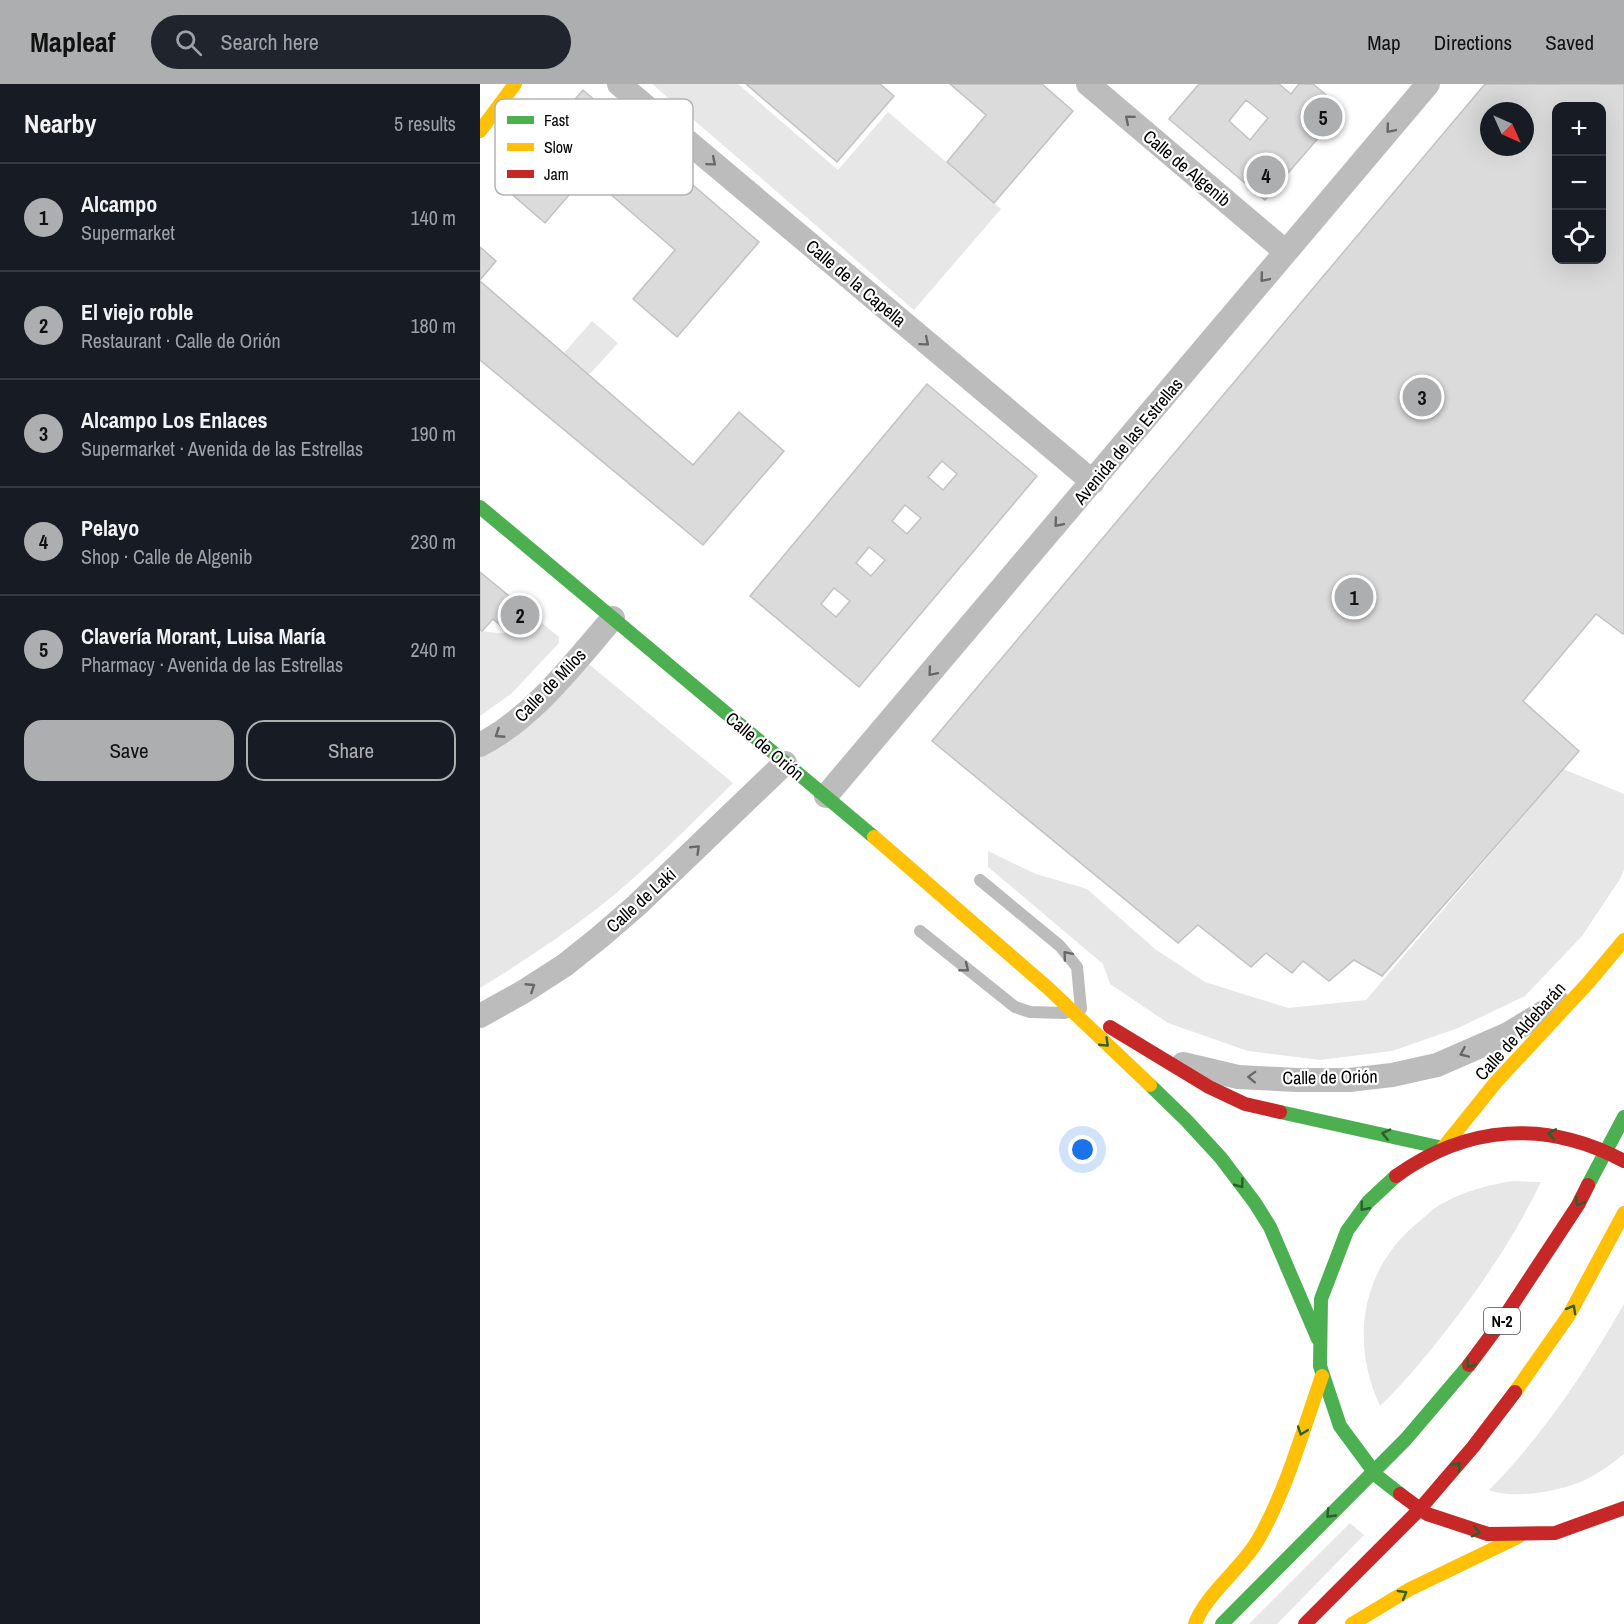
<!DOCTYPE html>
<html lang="en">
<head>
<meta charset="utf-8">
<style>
  body { margin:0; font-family:"Archivo Narrow",sans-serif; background:#20242c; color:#f1f3f6 }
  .controls { position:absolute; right:18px; top:18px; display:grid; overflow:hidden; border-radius:12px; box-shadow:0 6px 24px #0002 }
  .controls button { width:54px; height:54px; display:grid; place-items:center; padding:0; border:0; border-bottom:2px solid #363941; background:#171b24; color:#f1f3f6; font:30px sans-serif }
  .compass { position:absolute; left:1000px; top:18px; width:54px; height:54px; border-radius:50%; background:#171b24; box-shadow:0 6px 24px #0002; rotate:135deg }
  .you { position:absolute; left:603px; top:1066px; width:21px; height:21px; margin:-15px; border:4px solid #fff; border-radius:50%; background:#1a73e8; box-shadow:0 0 0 9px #1a73e833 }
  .badge { display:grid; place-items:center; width:39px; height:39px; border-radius:50%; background:#adaeaf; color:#111; font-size:20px; font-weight:700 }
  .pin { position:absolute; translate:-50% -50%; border:3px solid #fff; box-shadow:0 2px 6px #0006 }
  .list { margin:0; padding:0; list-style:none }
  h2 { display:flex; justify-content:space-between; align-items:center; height:78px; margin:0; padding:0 24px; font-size:26px }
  h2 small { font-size:20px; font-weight:400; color:#9ea1a6 }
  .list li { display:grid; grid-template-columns:39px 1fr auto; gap:18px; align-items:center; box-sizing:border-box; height:108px; padding:0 24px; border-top:2px solid #363941 }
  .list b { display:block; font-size:22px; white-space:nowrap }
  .list p { margin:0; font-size:20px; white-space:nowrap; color:#9ea1a6 }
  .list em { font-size:20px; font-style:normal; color:#9ea1a6 }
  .actions { display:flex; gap:12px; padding:18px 24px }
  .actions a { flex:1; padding:14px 0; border:2px solid #adaeaf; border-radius:18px; text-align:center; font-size:21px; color:#adaeaf }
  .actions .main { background:#adaeaf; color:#111 }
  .icon { flex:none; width:33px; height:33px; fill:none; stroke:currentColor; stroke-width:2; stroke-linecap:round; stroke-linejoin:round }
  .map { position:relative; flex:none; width:1144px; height:1540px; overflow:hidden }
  header { display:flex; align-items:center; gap:36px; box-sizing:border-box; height:84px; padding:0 30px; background:#adaeaf; color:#111 }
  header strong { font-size:28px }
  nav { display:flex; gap:33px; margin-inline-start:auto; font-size:21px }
  .search { width:420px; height:54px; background:#20242c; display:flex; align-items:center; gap:15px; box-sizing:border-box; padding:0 21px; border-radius:33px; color:#9ea1a6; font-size:22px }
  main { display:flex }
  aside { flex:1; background:#171b24 }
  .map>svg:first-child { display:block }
  .green { fill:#e7e7e7 }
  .building { fill:#dbdbdb; stroke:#c2c2c2; stroke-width:1.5; fill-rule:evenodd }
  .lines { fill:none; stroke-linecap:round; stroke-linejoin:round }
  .lane { stroke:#bcbcbc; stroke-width:12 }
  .street { stroke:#bcbcbc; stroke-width:24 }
  .fast { stroke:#4caf50; stroke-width:14 }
  .slow { stroke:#ffc107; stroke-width:14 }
  .jam { stroke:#c62828; stroke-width:14 }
  .oneway { stroke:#676767 }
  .oneway2 { stroke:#2a602c }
  .labels { text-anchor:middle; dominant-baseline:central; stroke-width:4.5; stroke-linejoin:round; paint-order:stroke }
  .shield { fill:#fff; stroke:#4c4c4c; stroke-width:1.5 }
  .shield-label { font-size:16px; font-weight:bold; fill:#000 }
  .street-label { font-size:18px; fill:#000; stroke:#fff }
  .key { fill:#fff; stroke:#b2b2b2; stroke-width:1.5 }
  .key-label { font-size:16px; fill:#000 }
</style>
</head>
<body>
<header>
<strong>Mapleaf</strong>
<div class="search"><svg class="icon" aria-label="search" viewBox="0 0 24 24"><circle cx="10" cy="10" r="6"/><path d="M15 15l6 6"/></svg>Search here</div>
<nav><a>Map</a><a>Directions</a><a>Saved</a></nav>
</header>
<main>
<aside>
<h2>Nearby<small>5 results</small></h2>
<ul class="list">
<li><span class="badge">1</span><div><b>Alcampo</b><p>Supermarket</p></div><em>140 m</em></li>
<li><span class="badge">2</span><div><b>El viejo roble</b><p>Restaurant · Calle de Orión</p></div><em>180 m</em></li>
<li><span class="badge">3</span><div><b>Alcampo Los Enlaces</b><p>Supermarket · Avenida de las Estrellas</p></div><em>190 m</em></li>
<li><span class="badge">4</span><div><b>Pelayo</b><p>Shop · Calle de Algenib</p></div><em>230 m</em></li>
<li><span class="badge">5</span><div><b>Clavería Morant, Luisa María</b><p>Pharmacy · Avenida de las Estrellas</p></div><em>240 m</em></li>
</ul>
<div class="actions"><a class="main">Save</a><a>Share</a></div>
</aside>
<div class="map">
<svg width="1144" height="1540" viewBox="0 0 1144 1540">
  <rect width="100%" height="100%" fill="#fff"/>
  <!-- green -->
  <path class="green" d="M 172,0 L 258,0 L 358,86 L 408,28 L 521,125 L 434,226 Z
    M 112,237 L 138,259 L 109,291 L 84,269 Z
    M 52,531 L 79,553 L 79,559 L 31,610 L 0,632 L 0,547 C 28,550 32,554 52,531 Z
    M 105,577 L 253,699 C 209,742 166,786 118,824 C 80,853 41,879 0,904 L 0,668 Z
    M 1083,685 L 1144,710 L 1144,786 L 1140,795 L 1102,852 L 1045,912 L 978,944 L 912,967 L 840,976 L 768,967 L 688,939 L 630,900 L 623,880 L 508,783 L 508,767 L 556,790 L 607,805 L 675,865 L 725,898 L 808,924 L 886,916 Z
    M 1033,1097 L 1061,1098 C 1034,1154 1000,1204 961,1253 C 942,1277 922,1301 900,1322 C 869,1255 882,1182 941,1136 C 948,1130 955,1123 963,1119 C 985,1107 1008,1101 1033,1097 Z
    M 1144,1220 L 1144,1370 C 1132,1380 1119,1389 1105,1396 C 1081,1407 1034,1416 1009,1406 C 1063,1352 1106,1286 1144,1220 Z
    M 870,1439 L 884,1451 L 797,1540 L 769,1540 Z"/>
  <!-- building -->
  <path class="building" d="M 266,0 L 400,0 L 414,12 L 357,78 Z
    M 470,0 L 562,0 L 593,27 L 514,119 L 467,78 L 506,31 Z
    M 719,0 L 799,0 L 811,10 L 819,0 L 833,0 L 863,25 L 785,116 L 689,35 ZM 766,16 L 788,34 L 770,56 L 749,37 Z
    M 1005,0 L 1144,0 L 1144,549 L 1143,550 L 1116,530 L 1043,617 L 1099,667 L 902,892 L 874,876 L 849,897 L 823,877 L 812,889 L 786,869 L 771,883 L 718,841 L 698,859 L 452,657 ZM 1076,22 L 1122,22 L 1122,176 L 1076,176 ZM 1009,27 L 1045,27 L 1045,63 L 1009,63 Z
    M 103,6 L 279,158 L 197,253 L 153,215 L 195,166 L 107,90 L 65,139 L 21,101 Z
    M 0,163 L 16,177 L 0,196 Z
    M 0,197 L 213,381 L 259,328 L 304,367 L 223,461 L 0,276 Z
    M 447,300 L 557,392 L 379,603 L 270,512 ZM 462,377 L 477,390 L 463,406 L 448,393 ZM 425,421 L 441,434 L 427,450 L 412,437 ZM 389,463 L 405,476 L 391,492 L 376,479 ZM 354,504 L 370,517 L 356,533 L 341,520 Z
    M 0,488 L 52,531 L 41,543 L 30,550 L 13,535 L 2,547 L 0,546 Z"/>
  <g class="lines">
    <!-- lane -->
    <path class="lane" d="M 500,796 L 580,862 L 597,883 L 601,925
      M 440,847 L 535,923 L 550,928 L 585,929"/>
    <!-- street -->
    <path class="street" d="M 139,0 L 613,398
      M 608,0 L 806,168
      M 0,661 C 55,632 93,580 133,534
      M 346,712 L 948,0
      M 0,932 L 43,908 L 85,881 L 120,853 L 157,821 L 305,679
      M 703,980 L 758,993 L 817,996 L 869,996 L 912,991 L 957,981 L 1028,950 L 1079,919"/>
    <!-- fast -->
    <path class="fast" d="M 0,423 L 394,753
      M 670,1001 L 707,1037 L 741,1074 L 775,1119 L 790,1143 L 838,1255
      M 800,1028 L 963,1064
      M 916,1092 L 888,1118 L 867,1147 L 841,1215 L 840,1282 L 860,1342 L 897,1392 L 920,1410
      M 1108,1101 L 1144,1033
      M 742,1540 L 926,1355 L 989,1281"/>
    <!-- slow -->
    <path class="slow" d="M 0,47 L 35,0
      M 394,753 L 568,904 L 670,1001
      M 963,1064 L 1016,998 L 1108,899 L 1144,856
      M 1035,1308 L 1089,1231 L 1144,1129
      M 715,1540 C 725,1511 762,1484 778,1456 C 807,1405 823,1346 842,1292
      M 872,1540 L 930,1505 L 1038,1453"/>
    <!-- jam -->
    <path class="jam" d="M 630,943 L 729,1003 L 765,1020 L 800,1028
      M 916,1092 C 987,1041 1066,1035 1144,1077
      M 989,1281 L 1021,1238 L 1098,1121 L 1108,1101
      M 920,1410 L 947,1430 L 1008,1450 L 1075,1449 L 1144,1424
      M 825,1540 L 939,1426 L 993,1363 L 1035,1308"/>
  </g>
  <!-- one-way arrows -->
  <defs><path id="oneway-chevron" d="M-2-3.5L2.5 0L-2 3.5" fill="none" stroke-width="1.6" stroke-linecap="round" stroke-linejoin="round" transform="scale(1.5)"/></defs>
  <g class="oneway">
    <use href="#oneway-chevron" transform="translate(649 35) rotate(-140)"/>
    <use href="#oneway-chevron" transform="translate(910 45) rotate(130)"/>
    <use href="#oneway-chevron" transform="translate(232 78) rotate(40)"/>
    <use href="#oneway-chevron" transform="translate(784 194) rotate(130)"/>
    <use href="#oneway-chevron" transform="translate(445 258) rotate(40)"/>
    <use href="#oneway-chevron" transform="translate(578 439) rotate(130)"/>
    <use href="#oneway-chevron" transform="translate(452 588) rotate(130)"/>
    <use href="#oneway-chevron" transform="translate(19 650) rotate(147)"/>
    <use href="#oneway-chevron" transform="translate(216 765) rotate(-44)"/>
    <use href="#oneway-chevron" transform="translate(587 871) rotate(-130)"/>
    <use href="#oneway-chevron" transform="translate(485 884) rotate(39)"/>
    <use href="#oneway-chevron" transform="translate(51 903) rotate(-33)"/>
    <use href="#oneway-chevron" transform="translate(984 969) rotate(157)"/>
    <use href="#oneway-chevron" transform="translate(772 993) rotate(-178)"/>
  </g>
  <g class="oneway2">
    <use href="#oneway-chevron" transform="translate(625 959) rotate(44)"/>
    <use href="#oneway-chevron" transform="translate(906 1050) rotate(-167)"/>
    <use href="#oneway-chevron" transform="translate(1072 1050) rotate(-170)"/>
    <use href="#oneway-chevron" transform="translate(760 1100) rotate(53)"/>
    <use href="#oneway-chevron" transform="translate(1099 1118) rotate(120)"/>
    <use href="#oneway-chevron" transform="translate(884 1123) rotate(129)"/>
    <use href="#oneway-chevron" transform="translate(1092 1225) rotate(-61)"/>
    <use href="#oneway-chevron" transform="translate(990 1280) rotate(127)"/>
    <use href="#oneway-chevron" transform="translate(822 1347) rotate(110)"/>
    <use href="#oneway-chevron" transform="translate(977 1382) rotate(-50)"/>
    <use href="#oneway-chevron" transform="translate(850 1430) rotate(134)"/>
    <use href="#oneway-chevron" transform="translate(996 1448) rotate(14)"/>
    <use href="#oneway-chevron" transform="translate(923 1510) rotate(-30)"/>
  </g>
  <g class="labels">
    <!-- shield labels -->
    <rect class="shield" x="1004" y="1224" width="36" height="26" rx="4.5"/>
    <g class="shield-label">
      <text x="1022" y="1237">N-2</text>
    </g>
    <!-- street labels -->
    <g class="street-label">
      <text transform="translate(707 84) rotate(40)">Calle de Algenib</text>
      <text transform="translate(376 199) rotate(40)">Calle de la Capella</text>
      <text transform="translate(648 357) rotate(-50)">Avenida de las Estrellas</text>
      <text transform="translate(70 601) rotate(-46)">Calle de Milos</text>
      <text transform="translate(285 662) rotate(40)">Calle de Orión</text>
      <text transform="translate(161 816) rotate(-42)">Calle de Laki</text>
      <text transform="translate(1040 947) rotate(-48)">Calle de Aldebarán</text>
      <text transform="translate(850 993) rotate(-1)">Calle de Orión</text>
    </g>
  </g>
  <!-- legend -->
  <rect x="15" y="15" width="198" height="96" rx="9" class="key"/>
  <rect x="27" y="32" width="27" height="8" fill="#4caf50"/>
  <rect x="27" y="59" width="27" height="8" fill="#ffc107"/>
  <rect x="27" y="86" width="27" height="8" fill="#c62828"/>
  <g class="key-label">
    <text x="64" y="42">Fast</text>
    <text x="64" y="69">Slow</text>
    <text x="64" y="96">Jam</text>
  </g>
</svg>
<div class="controls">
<button>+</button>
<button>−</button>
<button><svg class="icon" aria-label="locate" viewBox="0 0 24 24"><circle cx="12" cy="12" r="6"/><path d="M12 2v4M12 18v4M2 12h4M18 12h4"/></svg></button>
</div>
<svg class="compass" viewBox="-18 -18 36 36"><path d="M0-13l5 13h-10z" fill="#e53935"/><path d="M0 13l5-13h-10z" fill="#9ea1a6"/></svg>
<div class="you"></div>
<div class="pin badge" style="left:874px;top:513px">1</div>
<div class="pin badge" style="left:40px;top:531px">2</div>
<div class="pin badge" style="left:942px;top:313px">3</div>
<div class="pin badge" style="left:786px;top:91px">4</div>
<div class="pin badge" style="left:843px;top:33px">5</div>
</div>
</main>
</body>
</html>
